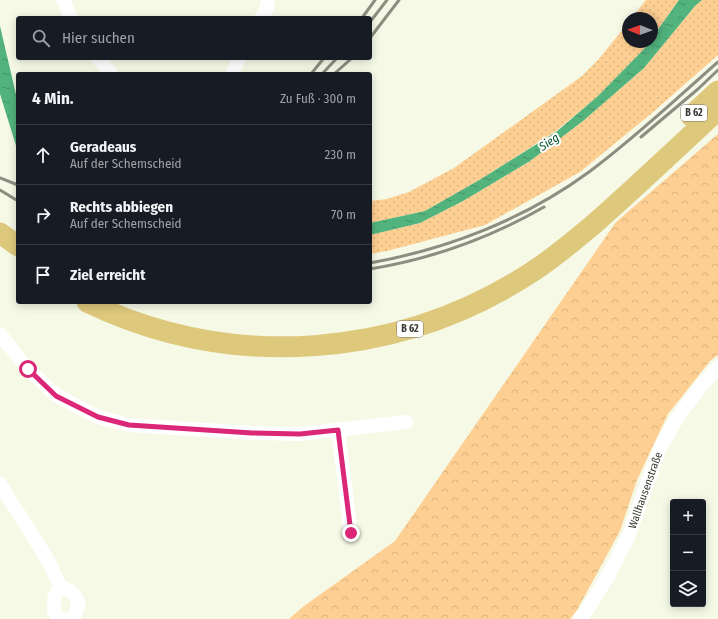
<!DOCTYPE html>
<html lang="de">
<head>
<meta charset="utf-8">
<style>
  body { margin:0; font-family:"Fira Sans Condensed",sans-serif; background:#20242c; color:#f1f3f6 }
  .controls { position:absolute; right:12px; bottom:12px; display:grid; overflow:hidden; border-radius:4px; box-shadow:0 2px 10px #0003 }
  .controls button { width:36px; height:36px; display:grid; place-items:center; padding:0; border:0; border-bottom:1px solid #363941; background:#171b24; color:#f1f3f6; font:20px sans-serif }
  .compass { position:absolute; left:622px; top:12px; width:36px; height:36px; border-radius:50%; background:#171b24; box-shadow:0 2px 10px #0003; rotate:271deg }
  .stop { position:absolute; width:12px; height:12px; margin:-9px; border:3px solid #db2777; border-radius:50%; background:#fff }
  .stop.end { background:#db2777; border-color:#fff; box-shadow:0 1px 4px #0008 }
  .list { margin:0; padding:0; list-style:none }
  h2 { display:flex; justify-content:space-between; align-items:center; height:52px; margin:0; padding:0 16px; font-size:17px }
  h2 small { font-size:13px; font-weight:400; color:#9ea1a6 }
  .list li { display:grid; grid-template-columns:26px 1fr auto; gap:12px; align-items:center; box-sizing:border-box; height:60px; padding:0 16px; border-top:1px solid #363941 }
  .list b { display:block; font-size:15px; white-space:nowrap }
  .list p { margin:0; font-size:13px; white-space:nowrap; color:#9ea1a6 }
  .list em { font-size:13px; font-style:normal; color:#9ea1a6 }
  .icon { flex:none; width:22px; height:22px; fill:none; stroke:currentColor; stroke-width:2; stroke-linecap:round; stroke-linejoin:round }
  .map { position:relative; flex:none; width:718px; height:619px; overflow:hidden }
  .search { position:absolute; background:#171b24; box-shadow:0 2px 10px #0003; left:16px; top:16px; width:356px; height:44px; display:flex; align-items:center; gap:10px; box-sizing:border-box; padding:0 14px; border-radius:4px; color:#9ea1a6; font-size:15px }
  .panel { position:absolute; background:#171b24; box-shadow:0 2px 10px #0003; left:16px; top:72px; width:356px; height:232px; border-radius:4px }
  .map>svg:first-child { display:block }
  .grass { fill:url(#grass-dots) }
  .forest { fill:url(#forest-crowns) }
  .water { fill:url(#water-ripples) }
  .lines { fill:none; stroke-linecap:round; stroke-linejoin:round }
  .minor { stroke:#fff; stroke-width:14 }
  .highway { stroke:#dec87c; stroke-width:21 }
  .rail { stroke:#8b8e81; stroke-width:3 }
  .route { stroke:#db2777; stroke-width:5 }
  .labels { text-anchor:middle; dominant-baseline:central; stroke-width:4; stroke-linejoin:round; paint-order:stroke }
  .shield { fill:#fff; stroke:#747570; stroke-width:1 }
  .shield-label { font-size:10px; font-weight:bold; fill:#393a33 }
  .street-label { font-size:11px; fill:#393a33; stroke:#fff }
  .water-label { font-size:12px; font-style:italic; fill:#00512e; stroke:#fff }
</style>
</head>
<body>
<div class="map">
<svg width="718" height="619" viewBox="0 0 718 619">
  <defs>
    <pattern id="grass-dots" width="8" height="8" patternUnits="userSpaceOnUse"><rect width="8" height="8" fill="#fecf92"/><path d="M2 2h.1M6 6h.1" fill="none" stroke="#dab27e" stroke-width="1.8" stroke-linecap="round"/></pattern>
    <pattern id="forest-crowns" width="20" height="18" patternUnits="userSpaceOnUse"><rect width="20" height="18" fill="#fecf92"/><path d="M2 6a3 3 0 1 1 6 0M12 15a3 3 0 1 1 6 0" fill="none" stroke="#dab27e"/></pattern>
    <pattern id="water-ripples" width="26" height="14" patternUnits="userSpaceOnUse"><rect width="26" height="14" fill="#52b37d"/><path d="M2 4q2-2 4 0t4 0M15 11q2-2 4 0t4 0" fill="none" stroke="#459367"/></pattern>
  </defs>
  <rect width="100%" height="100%" fill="#f5f9e6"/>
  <!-- grass -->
  <path class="grass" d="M 646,0 L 679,0 L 652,38 L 652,18 L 632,18 Z
    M 702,0 L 718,0 L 718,55 L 652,113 L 580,172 L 485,225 L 387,251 L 370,254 L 370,235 L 420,223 L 463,201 L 530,161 L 583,121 L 644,68 L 695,6 Z
    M 628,23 L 628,42 L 649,42 L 646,47 L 598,96 L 556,131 L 481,179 L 425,211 L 370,223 L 370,201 L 387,199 L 409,192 L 454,168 L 582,76 L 598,60 Z"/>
  <!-- forest -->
  <path class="forest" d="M 718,134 L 718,355 L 710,361 L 668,414 L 637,480 L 620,531 L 577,610 L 570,619 L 289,619 L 304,606 L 395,541 L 616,222 Z"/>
  <!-- water -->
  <path class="water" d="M 679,0 L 702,0 L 695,6 L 644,68 L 583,121 L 530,161 L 463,201 L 420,223 L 370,235 L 370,223 L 425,211 L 481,179 L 556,132 L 598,96 L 646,47 L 649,42 L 652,42 L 652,38 Z
    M 0,26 L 18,103 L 18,152 L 0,94 Z"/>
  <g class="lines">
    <!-- minor -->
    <g class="minor">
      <path d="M 63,0 L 71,18"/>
      <path d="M 261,18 L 267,8 L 268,0"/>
      <path d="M 98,58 L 111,74"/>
      <path d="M 232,74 L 239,58"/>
      <path d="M 0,334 L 28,369 L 56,395 L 98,417 L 129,425 L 252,433 L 300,434 L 406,422"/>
      <path d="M 338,430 L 351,533"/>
      <path d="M 0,484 L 48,560 L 60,586 C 72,591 74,593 79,604 L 75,615 L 68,619"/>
      <path d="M 60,586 L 54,599 L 54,611 L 58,617 L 63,619"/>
      <path id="s1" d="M 580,619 L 589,607 L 608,576 L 629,535 L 660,448 L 676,420 L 700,387 L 718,367"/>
    </g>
    <!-- highway -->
    <path class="highway" d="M 691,116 L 718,91
      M 0,233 L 18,246
      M 87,302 C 232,372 401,359 535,270 C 556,256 575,240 594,224 C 636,187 677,148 718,110"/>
    <!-- rail -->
    <path class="rail" d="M 362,18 L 375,0
      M 370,22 L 387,0
      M 370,38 L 399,0
      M 311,74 L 324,58
      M 322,74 L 337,58
      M 334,74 L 352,58
      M 641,137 L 698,89 L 718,70
      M 0,178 L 18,185
      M 0,190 L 18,201
      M 370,263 C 448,249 525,219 589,172 C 635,138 676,99 718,62
      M 370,269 C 431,259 490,238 544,207"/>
  </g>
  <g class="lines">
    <!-- route -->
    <path class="route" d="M 28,369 L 56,396 L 98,417 L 129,425 L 252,433 L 300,434 L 338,430 L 351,533"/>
  </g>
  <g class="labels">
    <!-- shield labels -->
    <g class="shield">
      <rect x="681" y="105" width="26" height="16" rx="3"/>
      <rect x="397" y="321" width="26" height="16" rx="3"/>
    </g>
    <g class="shield-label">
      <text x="694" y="113">B 62</text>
      <text x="410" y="329">B 62</text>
    </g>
    <!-- street labels -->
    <g class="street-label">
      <text stroke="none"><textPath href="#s1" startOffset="145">Wallhausenstraße</textPath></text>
    </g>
    <!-- water labels -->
    <g class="water-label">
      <text transform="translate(549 142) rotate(-34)">Sieg</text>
    </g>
  </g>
</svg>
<div class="controls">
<button>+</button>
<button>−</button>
<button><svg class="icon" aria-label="layers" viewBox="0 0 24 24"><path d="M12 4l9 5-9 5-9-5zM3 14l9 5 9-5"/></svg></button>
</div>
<svg class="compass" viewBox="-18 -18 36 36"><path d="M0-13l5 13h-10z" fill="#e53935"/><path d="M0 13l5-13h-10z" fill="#9ea1a6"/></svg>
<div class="stop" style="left:28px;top:369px"></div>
<div class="stop end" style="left:351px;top:533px"></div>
<div class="search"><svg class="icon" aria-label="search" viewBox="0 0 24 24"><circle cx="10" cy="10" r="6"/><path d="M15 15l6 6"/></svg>Hier suchen</div>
<section class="panel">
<h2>4 Min.<small>Zu Fuß · 300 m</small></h2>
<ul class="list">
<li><svg class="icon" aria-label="ahead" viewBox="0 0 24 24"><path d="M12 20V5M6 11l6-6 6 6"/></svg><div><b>Geradeaus</b><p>Auf der Schemscheid</p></div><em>230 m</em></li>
<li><svg class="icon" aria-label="right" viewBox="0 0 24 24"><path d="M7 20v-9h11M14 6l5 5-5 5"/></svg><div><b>Rechts abbiegen</b><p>Auf der Schemscheid</p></div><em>70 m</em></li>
<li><svg class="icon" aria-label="arrive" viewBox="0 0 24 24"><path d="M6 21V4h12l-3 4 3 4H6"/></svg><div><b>Ziel erreicht</b></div></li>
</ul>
</section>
</div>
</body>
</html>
